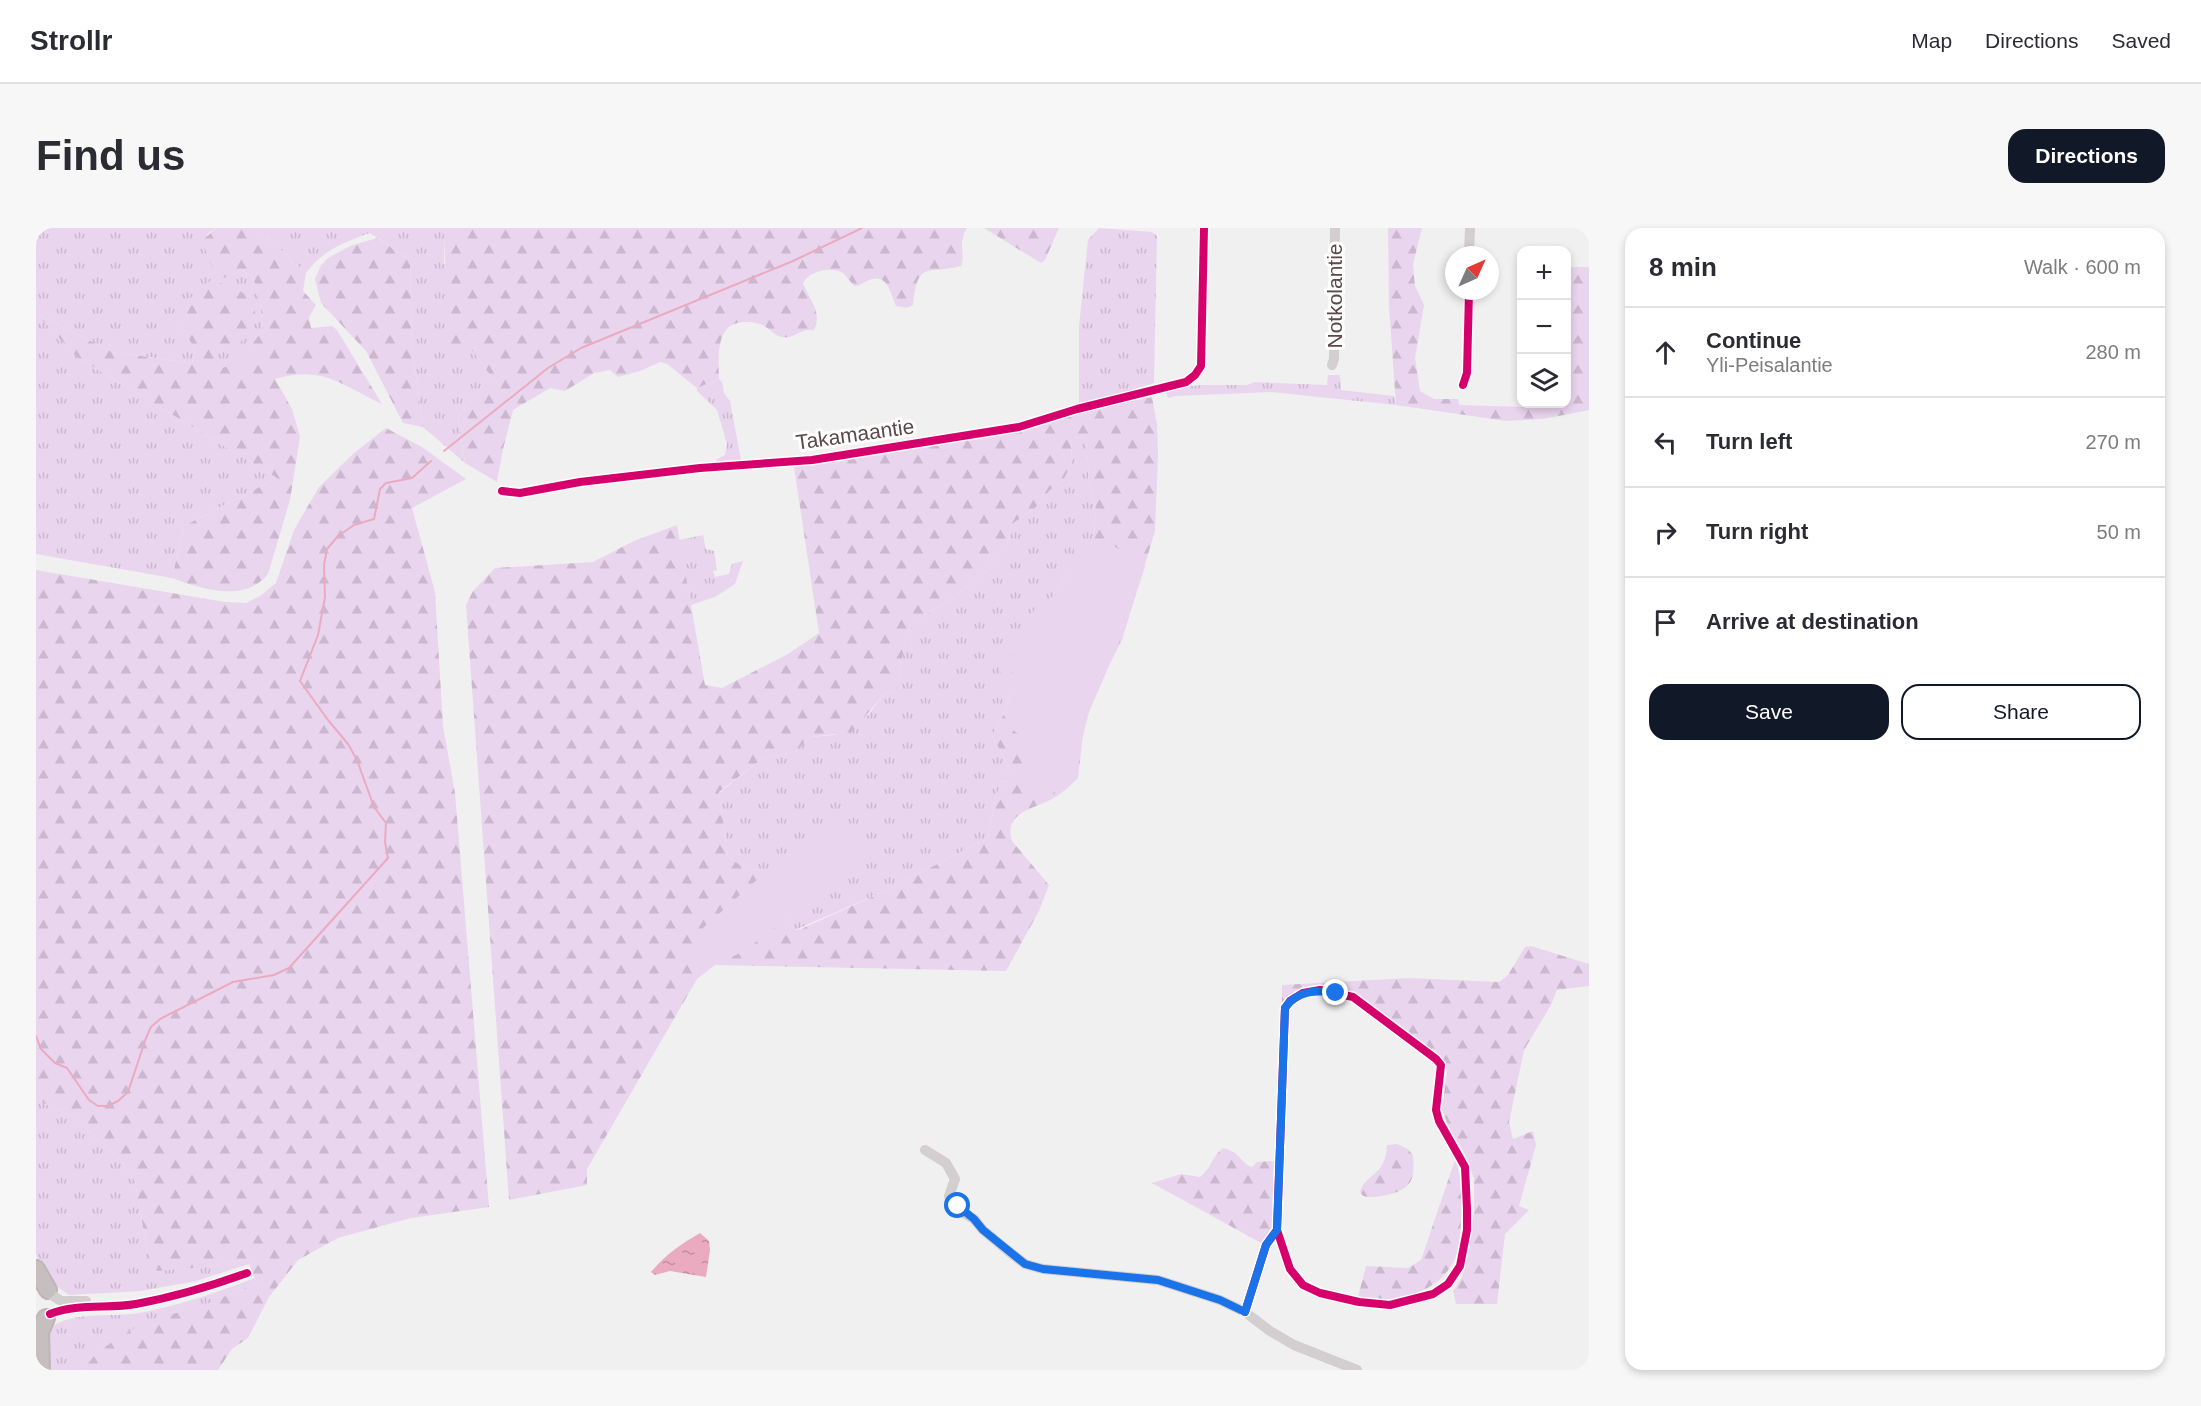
<!DOCTYPE html>
<html lang="en">
<head>
<meta charset="utf-8">
<style>
  body { margin:0; font-family:Arial,sans-serif; background:#f7f7f7; color:#2b2b33 }
  .controls { position:absolute; right:18px; top:18px; display:grid; overflow:hidden; border-radius:12px; box-shadow:0 3px 9px #0003 }
  .controls button { width:54px; height:54px; display:grid; place-items:center; padding:0; border:0; border-bottom:2px solid #e1e1e2; background:#fff; color:#2b2b33; font:30px sans-serif }
  .compass { position:absolute; left:1409px; top:18px; width:54px; height:54px; border-radius:50%; background:#fff; box-shadow:0 3px 9px #0003; rotate:45deg }
  .stop { position:absolute; width:18px; height:18px; margin:-14px; border:4px solid #1a73e8; border-radius:50%; background:#fff }
  .stop.end { background:#1a73e8; border-color:#fff; box-shadow:0 2px 6px #0008 }
  .list { margin:0; padding:0; list-style:none }
  h2 { display:flex; justify-content:space-between; align-items:center; height:78px; margin:0; padding:0 24px; font-size:26px }
  h2 small { font-size:20px; font-weight:400; color:#7c7c81 }
  .list li { display:grid; grid-template-columns:39px 1fr auto; gap:18px; align-items:center; box-sizing:border-box; height:90px; padding:0 24px; border-top:2px solid #e1e1e2 }
  .list b { display:block; font-size:22px; white-space:nowrap }
  .list p { margin:0; font-size:20px; white-space:nowrap; color:#7c7c81 }
  .list em { font-size:20px; font-style:normal; color:#7c7c81 }
  .actions { display:flex; gap:12px; padding:18px 24px }
  .actions a { flex:1; padding:14px 0; border:2px solid #111827; border-radius:18px; text-align:center; font-size:21px; color:#111827 }
  .actions .main { background:#111827; color:#fff }
  .icon { flex:none; width:33px; height:33px; fill:none; stroke:currentColor; stroke-width:2; stroke-linecap:round; stroke-linejoin:round }
  .map { position:relative; flex:none; width:1553px; height:1142px; overflow:hidden; border-radius:18px }
  header { display:flex; align-items:center; gap:36px; box-sizing:border-box; height:84px; padding:0 30px; background:#fff; border-bottom:2px solid #e1e1e2 }
  header strong { font-size:28px }
  nav { display:flex; gap:33px; margin-inline-start:auto; font-size:21px }
  .intro { display:flex; align-items:center; justify-content:space-between; box-sizing:border-box; height:144px; padding:0 36px }
  h1 { margin:0; font-size:42px }
  .button { padding:15px 27px; border-radius:18px; background:#111827; color:#fff; font-size:21px; font-weight:700 }
  main { display:flex; gap:36px; padding:0 36px }
  aside { flex:1; background:#fff; border-radius:18px; box-shadow:0 3px 9px #0003 }
  .map>svg:first-child { display:block }
  .grass { fill:url(#grass-tufts) }
  .forest { fill:url(#forest-firs); fill-rule:evenodd }
  .park { fill:#ead5ee }
  .water { fill:url(#water-ripples) }
  .lines { fill:none; stroke-linecap:round; stroke-linejoin:round }
  .stream { stroke:#eaabc1; stroke-width:2 }
  .highway-casing { stroke:#beb5b5; stroke-width:20 }
  .minor { stroke:#d3cecf; stroke-width:10 }
  .highway { stroke:#c7bebf; stroke-width:16 }
  .cycleway-casing { stroke:#fff; stroke-width:11 }
  .cycleway { stroke:#d6006c; stroke-width:8 }
  .route { stroke:#1a73e8; stroke-width:8 }
  .labels { text-anchor:middle; dominant-baseline:central; stroke-width:6; stroke-linejoin:round; paint-order:stroke }
  .street-label { font-size:21px; fill:#5b4849; stroke:#fff }
</style>
</head>
<body>
<header>
<strong>Strollr</strong>
<nav><a>Map</a><a>Directions</a><a>Saved</a></nav>
</header>
<div class="intro"><h1>Find us</h1><a class="button">Directions</a></div>
<main>
<div class="map">
<svg width="1553" height="1142" viewBox="0 0 1553 1142">
  <defs>
    <pattern id="grass-tufts" width="24" height="20" patternUnits="userSpaceOnUse" patternTransform="scale(1.5)"><rect width="24" height="20" fill="#ead5ee"/><path d="M3 7l-1-3M5 7V3M7 7l1-3M15 17l-1-3M17 17v-4M19 17l1-3" fill="none" stroke="#cbb8ce"/></pattern>
    <pattern id="forest-firs" width="22" height="20" patternUnits="userSpaceOnUse" patternTransform="scale(1.5)"><rect width="22" height="20" fill="#ead5ee"/><path d="M5 1l3.5 6h-7zM16 11l3.5 6h-7z" fill="#cbb8ce"/></pattern>
    <pattern id="water-ripples" width="26" height="14" patternUnits="userSpaceOnUse" patternTransform="scale(1.5)"><rect width="26" height="14" fill="#eaabc1"/><path d="M2 4q2-2 4 0t4 0M15 11q2-2 4 0t4 0" fill="none" stroke="#c18d9f"/></pattern>
  </defs>
  <rect width="100%" height="100%" fill="#f0f0f0"/>
  <!-- grass -->
  <path class="grass" d="M 0,0 L 180,0 L 171,6 L 203,41 L 216,48 L 223,65 L 227,102 L 213,120 L 214,131 L 186,141 L 178,125 L 187,119 L 144,95 L 159,122 L 156,135 L 76,124 L 2,86 L 41,129 L 241,250 L 148,298 L 136,350 L 0,326 Z
    M 221,0 L 413,0 L 408,5 L 408,35 L 437,123 L 454,147 L 422,189 L 429,235 L 387,199 L 376,116 L 374,32 L 334,5 C 308,14 286,23 270,45 Z
    M 1063,0 L 1116,4 L 1121,8 L 1118,155 L 1043,178 L 1043,98 L 1052,12 Z
    M 1292,147 L 1304,147 L 1305,162 L 1358,168 L 1360,177 L 1235,164 L 1140,168 L 1132,170 L 1129,161 L 1164,157 L 1211,157 L 1219,154 L 1291,157 Z
    M 683,151 L 686,154 L 688,165 L 694,173 L 705,232 L 681,236 L 680,232 L 689,227 L 691,216 L 681,182 L 661,163 L 661,160 Z
    M 1036,209 L 1050,210 L 1053,253 L 1060,282 L 1058,303 L 1052,327 L 1027,352 L 1023,381 L 974,465 L 969,484 L 956,508 L 974,540 L 960,567 L 952,610 L 851,662 L 759,702 L 748,679 L 752,643 L 712,641 L 692,630 L 683,565 L 726,531 L 761,523 L 774,509 L 798,507 L 832,487 L 849,465 L 861,462 L 869,412 L 878,394 L 914,372 L 955,340 L 971,316 L 976,296 L 999,280 L 1014,262 L 1028,251 L 1035,236 Z
    M 667,307 L 670,321 L 678,323 L 681,342 L 677,343 L 679,349 L 693,346 L 696,336 L 707,333 L 699,356 L 679,369 L 655,377 L 643,312 Z
    M 0,871 L 37,890 L 84,931 L 99,953 L 111,1022 L 168,1039 L 211,1031 L 213,1036 L 160,1053 L 105,1063 L 33,1067 L 17,1056 L 5,1041 L 0,1027 Z
    M 219,1050 L 221,1055 L 61,1124 L 47,1142 L 12,1142 L 11,1108 L 13,1100 C 41,1082 72,1090 103,1085 C 143,1078 181,1064 219,1050 Z"/>
  <!-- forest -->
  <path class="forest" d="M 180,0 L 221,0 L 270,45 L 267,63 L 280,77 L 273,89 L 275,100 L 296,98 L 301,102 L 346,176 C 305,156 285,137 239,151 L 256,181 L 264,209 L 254,272 L 232,346 C 210,375 165,361 136,350 L 148,298 L 241,250 L 41,129 L 0,85 L 76,124 L 156,135 L 159,122 L 144,95 L 153,71 L 175,52 C 198,58 232,70 214,101 C 210,109 202,116 196,124 L 187,119 L 179,125 L 186,140 L 213,131 L 213,120 L 227,102 L 223,65 L 216,48 L 203,41 L 188,50 L 175,37 L 166,13 Z
    M 413,0 L 931,0 C 921,17 930,23 925,38 C 891,47 882,31 877,77 L 871,80 L 860,78 C 855,67 852,47 837,51 C 830,52 826,57 819,58 C 813,54 811,47 805,44 C 793,38 772,44 767,55 C 773,72 787,84 778,102 C 764,100 759,111 747,109 C 739,109 732,98 724,96 C 680,85 682,120 683,151 L 661,160 L 631,136 L 624,134 L 604,143 L 582,149 L 574,142 L 558,145 L 529,163 L 514,160 L 477,182 L 467,221 L 461,254 L 429,235 L 422,189 L 454,147 L 437,123 L 412,120 L 408,5 Z
    M 948,0 L 1023,0 L 1009,32 L 1005,35 Z
    M 1352,0 L 1386,0 L 1377,36 L 1379,58 L 1388,77 L 1379,130 L 1384,163 L 1398,171 L 1422,171 L 1423,177 L 1490,179 L 1490,176 L 1530,176 L 1531,39 L 1553,39 L 1553,182 L 1507,191 L 1470,193 L 1360,177 L 1353,78 Z
    M 341,10 L 374,32 L 376,116 L 387,199 L 367,195 L 330,123 L 285,75 L 279,51 L 285,37 L 292,30 L 314,18 Z
    M 1116,169 L 1121,196 L 1122,228 L 1119,303 L 1086,412 L 1062,458 L 1048,497 L 1042,550 C 1034,558 1025,566 1016,571 C 998,581 967,584 976,613 L 1013,657 L 1003,683 L 970,743 L 679,737 L 661,751 L 551,941 L 551,957 L 473,972 L 430,377 L 437,363 L 459,340 L 557,334 L 598,313 L 641,297 L 669,457 L 686,460 L 752,426 L 783,405 L 758,239 ZM 1036,209 L 1050,210 L 1053,253 L 1060,282 L 1058,303 L 1052,327 L 1027,352 L 1023,381 L 968,433 L 964,444 L 974,465 L 969,484 L 956,508 L 974,540 L 960,567 L 952,610 L 851,662 L 765,701 L 759,702 L 748,679 L 753,643 L 712,641 L 692,630 L 683,564 L 726,531 L 761,523 L 774,509 L 816,504 L 849,465 L 861,462 L 869,413 L 878,394 L 914,372 L 955,340 L 971,316 L 976,296 L 999,280 L 1014,262 L 1028,251 L 1035,236 Z
    M 350,200 L 386,219 L 430,251 L 376,280 L 399,364 L 407,498 L 419,565 L 453,979 L 375,990 L 302,1010 L 262,1032 L 233,1069 L 212,1110 L 196,1121 L 182,1142 L 47,1142 L 61,1124 L 106,1095 L 168,1077 L 221,1055 L 211,1031 L 168,1039 L 121,1043 L 111,1022 L 99,953 L 84,931 L 37,890 L 0,871 L 0,342 L 189,374 L 210,375 L 224,368 L 240,355 L 258,302 L 283,259 L 318,225 Z
    M 1495,718 L 1553,736 L 1553,758 L 1521,762 L 1515,777 L 1488,822 L 1473,894 L 1477,911 L 1497,903 L 1500,917 L 1483,978 L 1493,982 L 1469,1006 L 1461,1076 L 1420,1076 L 1417,1063 L 1426,1049 L 1438,985 L 1438,951 L 1429,926 L 1413,900 L 1406,882 L 1411,842 L 1407,832 L 1319,766 L 1283,760 L 1246,776 L 1246,757 L 1373,750 L 1463,754 L 1472,747 L 1489,719 Z
    M 1361,916 L 1372,921 L 1377,927 C 1379,952 1376,961 1351,967 C 1342,969 1336,970 1327,968 L 1324,964 C 1329,945 1350,949 1351,917 Z
    M 1187,920 C 1205,924 1205,936 1216,939 L 1221,934 L 1238,933 L 1238,999 L 1227,1016 L 1116,955 L 1145,946 L 1164,949 C 1175,941 1176,928 1187,920 Z
    M 1419,932 C 1427,951 1427,974 1425,995 C 1424,1006 1424,1018 1420,1028 C 1405,1066 1360,1076 1322,1069 L 1330,1038 L 1372,1040 L 1385,1032 Z"/>
  <!-- park -->
  <path class="park" d="M 1061,316 L 1078,318 L 1109,339 L 1085,410 L 1053,484 L 1036,551 L 1013,568 L 1009,568 L 990,552 L 982,506 L 972,498 L 975,449 L 980,436 L 982,415 L 991,388 L 1029,359 L 1036,349 L 1038,320 Z
    M 796,598 L 817,599 L 827,608 L 827,624 L 822,632 C 805,644 789,656 773,669 C 744,694 708,732 669,738 L 661,729 L 660,719 L 660,710 L 667,700 L 762,615 Z"/>
  <!-- water -->
  <path class="water" d="M 664,1005 L 673,1013 L 674,1022 L 670,1049 L 634,1043 L 619,1047 L 615,1044 C 629,1027 645,1016 664,1005 Z"/>
  <g class="lines">
    <!-- stream -->
    <path class="stream" d="M 408,223 L 512,140 L 545,120 L 757,33 L 826,0
      M 0,808 L 5,821 L 19,835 L 31,840 L 53,872 L 62,878 L 72,878 L 82,873 L 92,864 L 110,810 L 115,799 L 124,791 L 197,754 L 238,747 L 253,740 L 352,630 L 349,614 L 350,595 L 338,579 L 321,532 L 312,516 L 292,492 L 264,453 L 282,407 L 289,369 L 288,337 L 291,321 L 302,308 L 318,297 L 338,291 L 344,261 L 350,255 L 376,250 L 395,233"/>
    <!-- highway casing -->
    <g class="highway-casing">
      <path id="highway" d="M 0,1041 L 12,1062
        M 5,1142 L 4,1104 L 10,1090"/>
    </g>
    <!-- minor -->
    <path class="minor" d="M 1433,27 L 1434,0
      M 1296,137 L 1298,131 L 1299,0
      M 1427,157 L 1431,145 L 1433,63
      M 466,263 L 484,265 L 544,254 L 664,240 L 776,232 L 983,199 L 1041,181 L 1150,154 L 1159,147 L 1165,138 L 1168,0
      M 889,922 L 910,935 L 919,951 L 913,968 L 929,986 L 938,991 L 947,1002 L 971,1022 L 989,1036 L 1007,1041 L 1122,1052 L 1184,1072 L 1209,1084 L 1234,1103 L 1258,1117 L 1321,1142
      M 16,1067 L 25,1073 L 50,1073
      M 1209,1084 L 1230,1017 L 1241,1002 L 1249,780 L 1254,773 L 1267,765 L 1284,762 L 1317,769 L 1400,831 L 1405,837 L 1400,882 L 1403,893 L 1429,939 L 1431,981 L 1431,1002 L 1424,1038 L 1412,1056 L 1397,1066 L 1354,1077 L 1323,1074 L 1284,1065 L 1267,1057 L 1254,1041 L 1241,1002
      M 14,1086 C 40,1075 73,1081 100,1076 C 138,1069 175,1058 211,1045"/>
    <!-- highway -->
    <use href="#highway" class="highway"/>
    <!-- cycleway casing -->
    <g class="cycleway-casing">
      <path id="cycleway" d="M 1427,157 L 1431,145 L 1433,63
        M 466,263 L 484,265 L 544,254 L 664,240 L 776,232 L 983,199 L 1041,181 L 1150,154 L 1159,147 L 1165,138 L 1168,0
        M 1209,1084 L 1230,1017 L 1241,1002 L 1249,780 L 1254,773 L 1267,765 L 1284,762 L 1317,769 L 1400,831 L 1405,837 L 1400,882 L 1403,893 L 1429,939 L 1431,981 L 1431,1002 L 1424,1038 L 1412,1056 L 1397,1066 L 1354,1077 L 1323,1074 L 1284,1065 L 1267,1057 L 1254,1041 L 1241,1002
        M 14,1086 C 40,1075 73,1081 100,1076 C 138,1069 175,1058 211,1045"/>
    </g>
    <!-- cycleway -->
    <use href="#cycleway" class="cycleway"/>
  </g>
  <g class="lines">
    <!-- route -->
    <path class="route" d="M 922,978 L 938,991 L 947,1002 L 989,1036 L 1007,1041 L 1122,1052 L 1184,1072 L 1209,1084 L 1230,1017 L 1241,1002 L 1249,780 C 1261,762 1281,762 1300,765"/>
  </g>
  <g class="labels">
    <!-- street labels -->
    <g class="street-label">
      <text transform="translate(1298 68) rotate(-90)">Notkolantie</text>
      <text transform="translate(819 206) rotate(-8)">Takamaantie</text>
    </g>
  </g>
</svg>
<div class="controls">
<button>+</button>
<button>−</button>
<button><svg class="icon" aria-label="layers" viewBox="0 0 24 24"><path d="M12 4l9 5-9 5-9-5zM3 14l9 5 9-5"/></svg></button>
</div>
<svg class="compass" viewBox="-18 -18 36 36"><path d="M0-13l5 13h-10z" fill="#e53935"/><path d="M0 13l5-13h-10z" fill="#7c7c81"/></svg>
<div class="stop" style="left:922px;top:978px"></div>
<div class="stop end" style="left:1300px;top:765px"></div>
</div>
<aside>
<h2>8 min<small>Walk · 600 m</small></h2>
<ul class="list">
<li><svg class="icon" aria-label="ahead" viewBox="0 0 24 24"><path d="M12 20V5M6 11l6-6 6 6"/></svg><div><b>Continue</b><p>Yli-Peisalantie</p></div><em>280 m</em></li>
<li><svg class="icon" aria-label="left" viewBox="0 0 24 24"><path d="M17 20v-9H6M10 6l-5 5 5 5"/></svg><div><b>Turn left</b></div><em>270 m</em></li>
<li><svg class="icon" aria-label="right" viewBox="0 0 24 24"><path d="M7 20v-9h11M14 6l5 5-5 5"/></svg><div><b>Turn right</b></div><em>50 m</em></li>
<li><svg class="icon" aria-label="arrive" viewBox="0 0 24 24"><path d="M6 21V4h12l-3 4 3 4H6"/></svg><div><b>Arrive at destination</b></div></li>
</ul>
<div class="actions"><a class="main">Save</a><a>Share</a></div>
</aside>
</main>
</body>
</html>
